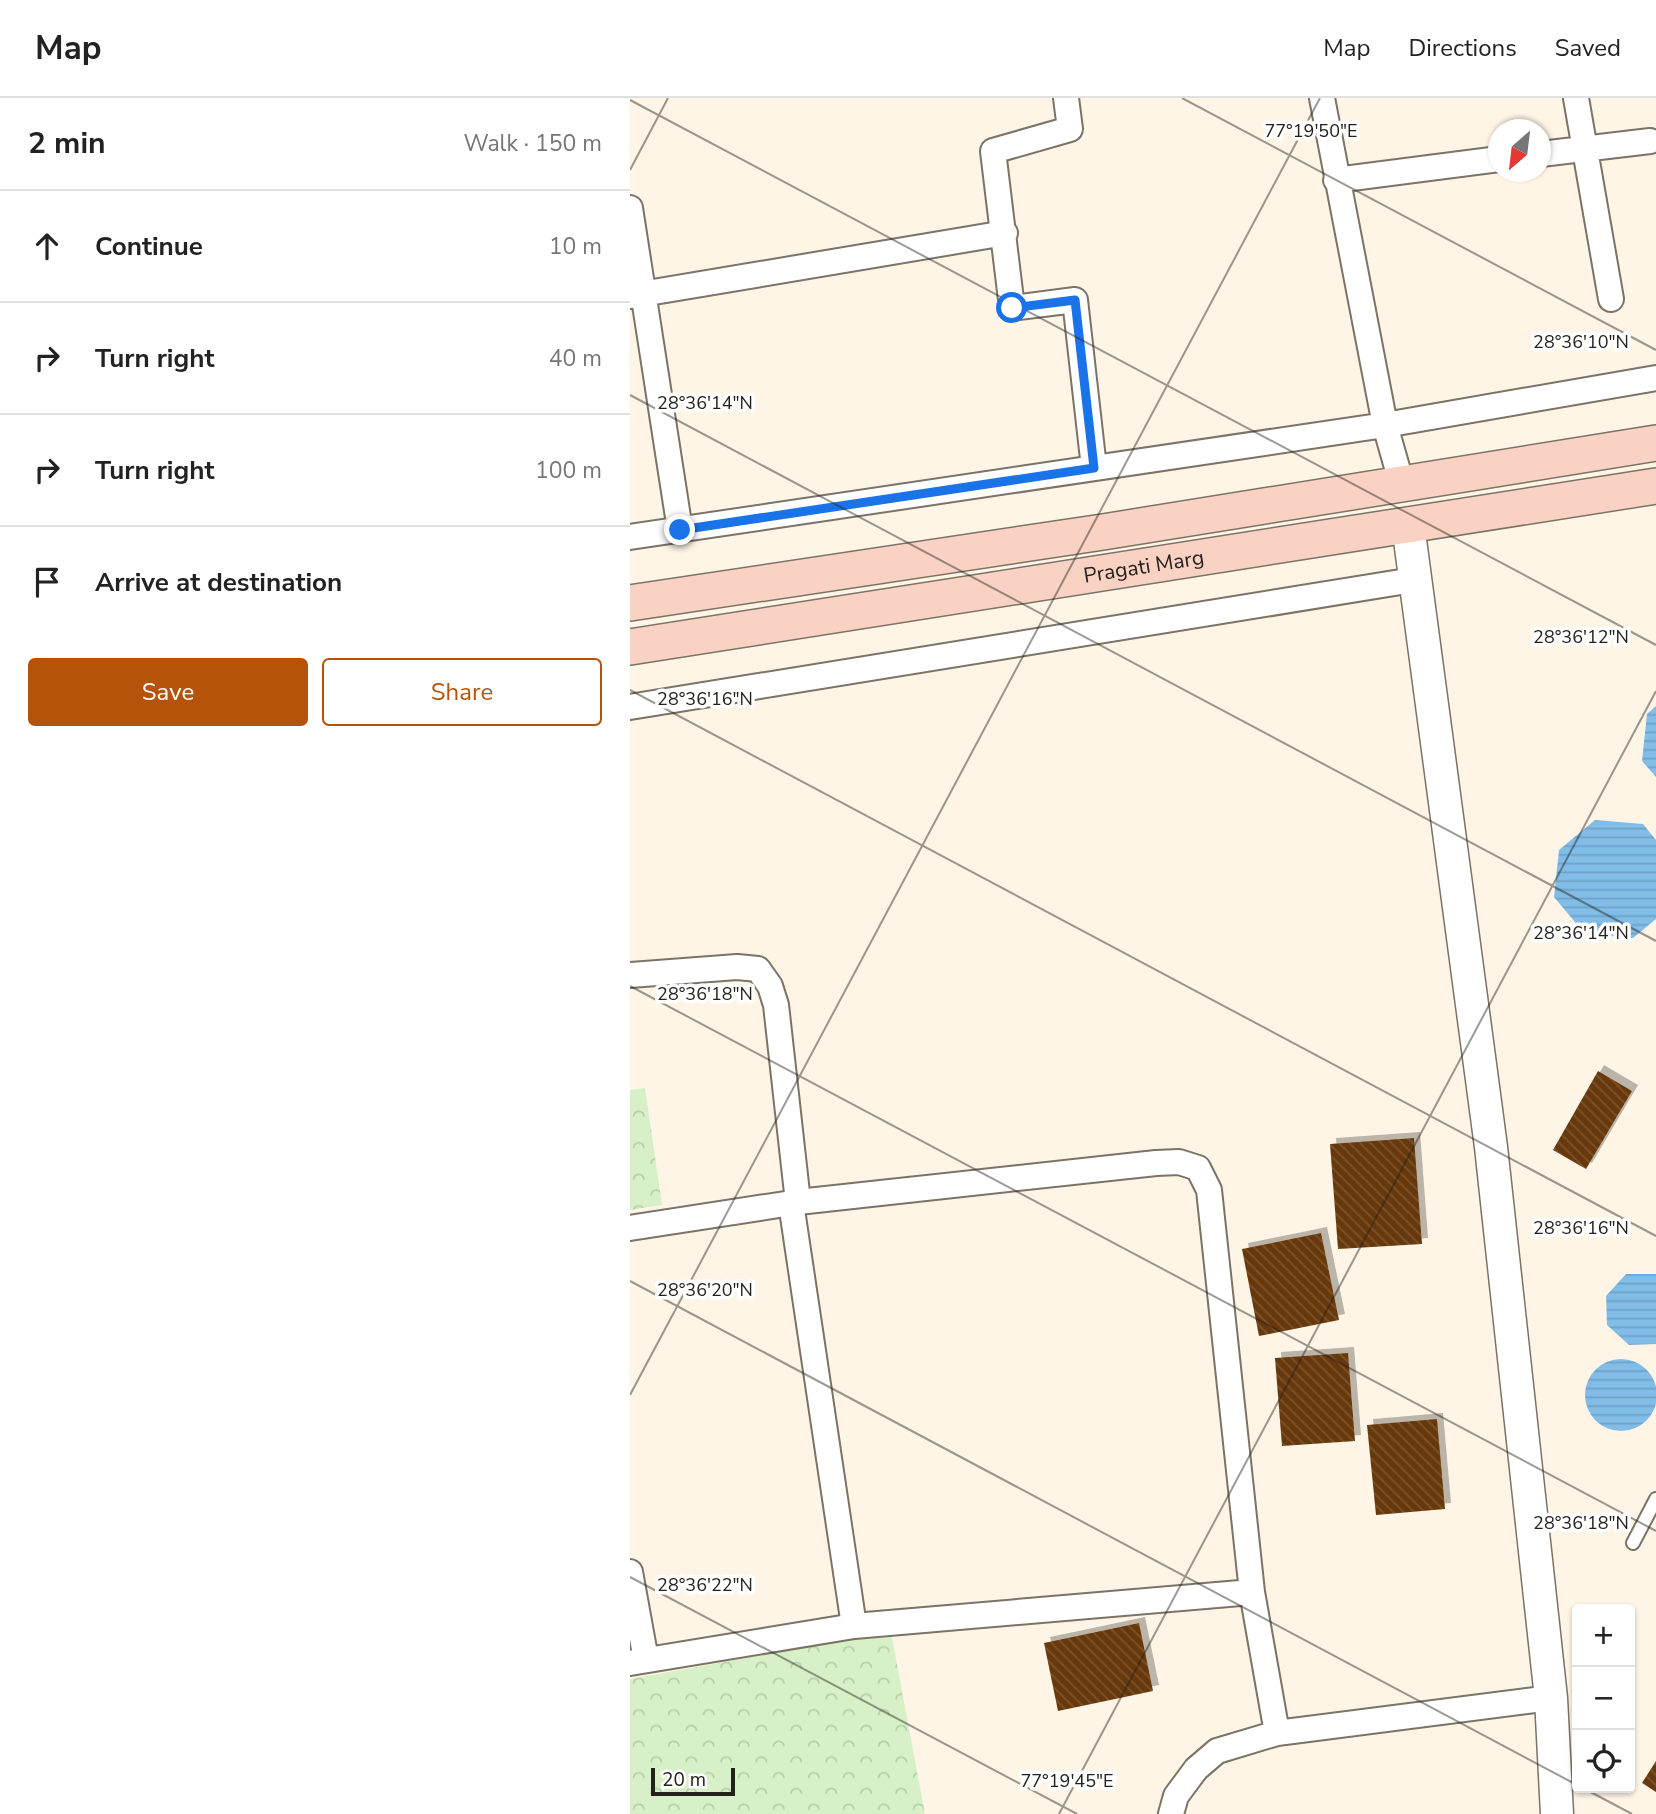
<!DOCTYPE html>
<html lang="en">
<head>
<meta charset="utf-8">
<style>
  body { margin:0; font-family:"Nunito Sans",sans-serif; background:#f2f2f2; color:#222 }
  .controls { position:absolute; right:21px; bottom:21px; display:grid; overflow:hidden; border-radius:7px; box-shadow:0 2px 5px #0004 }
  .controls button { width:63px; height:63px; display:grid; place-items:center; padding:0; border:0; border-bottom:2px solid #e0e0e0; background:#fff; color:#222; font:35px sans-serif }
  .compass { position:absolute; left:858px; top:21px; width:63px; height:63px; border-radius:50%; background:#fff; box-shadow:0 2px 5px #0004; rotate:208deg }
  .scale { position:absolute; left:21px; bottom:18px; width:84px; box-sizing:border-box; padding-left:7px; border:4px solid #24211b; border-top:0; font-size:19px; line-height:24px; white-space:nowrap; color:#24211b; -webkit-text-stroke:5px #fff; paint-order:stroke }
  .stop { position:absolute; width:21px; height:21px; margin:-16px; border:5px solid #1a73e8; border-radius:50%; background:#fff }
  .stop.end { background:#1a73e8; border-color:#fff; box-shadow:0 2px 7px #0008 }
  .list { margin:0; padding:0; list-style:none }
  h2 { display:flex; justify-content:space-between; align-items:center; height:91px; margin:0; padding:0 28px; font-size:30px }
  h2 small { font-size:23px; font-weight:400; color:#767676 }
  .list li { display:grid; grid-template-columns:46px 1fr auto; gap:21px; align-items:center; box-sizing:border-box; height:112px; padding:0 28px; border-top:2px solid #e0e0e0 }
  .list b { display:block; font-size:26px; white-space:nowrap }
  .list em { font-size:23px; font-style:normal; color:#767676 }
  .actions { display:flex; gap:14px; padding:21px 28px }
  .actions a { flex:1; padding:16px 0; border:2px solid #b45309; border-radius:7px; text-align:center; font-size:24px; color:#b45309 }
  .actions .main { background:#b45309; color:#fff }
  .icon { flex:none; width:38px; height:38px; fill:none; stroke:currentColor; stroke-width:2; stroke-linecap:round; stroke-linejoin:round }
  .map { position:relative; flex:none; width:1026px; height:1716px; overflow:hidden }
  header { display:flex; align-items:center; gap:42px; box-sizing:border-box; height:98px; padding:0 35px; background:#fff; border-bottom:2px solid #e0e0e0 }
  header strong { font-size:33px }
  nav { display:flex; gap:38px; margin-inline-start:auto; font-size:24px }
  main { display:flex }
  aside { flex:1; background:#fff }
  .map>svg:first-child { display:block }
  .park { fill:url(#park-crowns) }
  .water { fill:url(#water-rules) }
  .building { fill:url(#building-back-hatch); filter:url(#shadow) }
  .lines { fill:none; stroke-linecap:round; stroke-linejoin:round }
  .service-casing { stroke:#7b7366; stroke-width:16 }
  .minor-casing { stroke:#7b7366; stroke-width:28 }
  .tertiary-casing { stroke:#7b7366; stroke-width:35 }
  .secondary-casing { stroke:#7b7366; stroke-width:38 }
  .service { stroke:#fff; stroke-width:12 }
  .minor { stroke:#fff; stroke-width:24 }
  .tertiary { stroke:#fff; stroke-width:32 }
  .secondary { stroke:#f9d2c4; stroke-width:35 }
  .route { stroke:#1a73e8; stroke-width:9 }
  .ticks { fill:none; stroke:#24211b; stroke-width:2; stroke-opacity:0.45 }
  .labels { text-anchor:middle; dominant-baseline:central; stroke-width:7; stroke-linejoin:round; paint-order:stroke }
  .street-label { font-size:21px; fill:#24211b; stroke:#fff }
  .ticks-label { font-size:18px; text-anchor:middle; fill:#24211b; stroke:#fff; stroke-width:7; stroke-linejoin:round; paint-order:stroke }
</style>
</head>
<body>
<header>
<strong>Map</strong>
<nav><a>Map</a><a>Directions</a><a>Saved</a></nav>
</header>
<main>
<aside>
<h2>2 min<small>Walk · 150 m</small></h2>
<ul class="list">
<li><svg class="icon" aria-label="ahead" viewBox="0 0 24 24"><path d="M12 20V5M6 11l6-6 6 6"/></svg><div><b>Continue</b></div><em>10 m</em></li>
<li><svg class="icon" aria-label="right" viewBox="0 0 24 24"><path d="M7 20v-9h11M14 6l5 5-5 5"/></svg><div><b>Turn right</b></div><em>40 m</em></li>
<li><svg class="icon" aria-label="right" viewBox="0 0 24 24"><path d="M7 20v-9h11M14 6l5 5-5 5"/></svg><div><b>Turn right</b></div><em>100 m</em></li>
<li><svg class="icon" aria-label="arrive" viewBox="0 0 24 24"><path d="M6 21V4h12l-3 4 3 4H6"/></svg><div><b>Arrive at destination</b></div></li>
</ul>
<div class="actions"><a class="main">Save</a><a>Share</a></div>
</aside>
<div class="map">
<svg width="1026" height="1716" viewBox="0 0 1026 1716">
  <defs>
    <pattern id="park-crowns" width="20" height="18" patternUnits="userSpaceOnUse" patternTransform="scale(1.75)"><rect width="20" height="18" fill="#d7f0c7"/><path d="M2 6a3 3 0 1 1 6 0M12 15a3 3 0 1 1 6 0" fill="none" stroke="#b8ceaa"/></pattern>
    <pattern id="water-rules" width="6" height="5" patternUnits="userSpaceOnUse" patternTransform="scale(1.75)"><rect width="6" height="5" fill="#81bde8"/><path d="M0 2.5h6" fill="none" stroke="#6fa2c6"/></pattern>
    <pattern id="building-back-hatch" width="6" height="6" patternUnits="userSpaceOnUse" patternTransform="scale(1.75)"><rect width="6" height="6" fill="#68390a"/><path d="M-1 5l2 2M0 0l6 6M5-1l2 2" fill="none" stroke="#79532d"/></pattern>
    <filter id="shadow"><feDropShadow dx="6" dy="-6" stdDeviation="0" flood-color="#0004"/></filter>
  </defs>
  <rect width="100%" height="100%" fill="#fef5e6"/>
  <!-- park -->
  <path class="park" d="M 15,990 L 32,1107 L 0,1112 L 0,992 Z
    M 261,1534 L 295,1716 L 0,1716 L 0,1581 Z"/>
  <!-- water -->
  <path class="water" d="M 1026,608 L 1026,679 L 1012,663 L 1017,616 Z
    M 965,722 L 1013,726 L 1026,742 L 1026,821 L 1003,840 L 955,836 L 924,799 L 929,752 Z
    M 996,1176 L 1026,1176 L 1026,1246 L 999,1247 L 977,1227 L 976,1198 Z
    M955 1297a36 36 0 1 1 72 0a36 36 0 1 1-72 0Z"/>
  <!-- building -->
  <path class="building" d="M 968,973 L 1002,993 L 956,1071 L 923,1052 Z
    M 784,1040 L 792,1146 L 708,1151 L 700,1046 Z
    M 691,1135 L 709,1222 L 629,1238 L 612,1151 Z
    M 718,1255 L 725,1343 L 652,1348 L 645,1260 Z
    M 807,1321 L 815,1411 L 746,1417 L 737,1327 Z
    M 509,1525 L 523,1593 L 428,1613 L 414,1545 Z
    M 1026,1663 L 1026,1694 L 1012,1685 Z"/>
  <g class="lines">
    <!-- service casing -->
    <g class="service-casing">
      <path id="service" d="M 1003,1445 L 1026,1401"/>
    </g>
    <!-- minor casing -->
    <g class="minor-casing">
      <path id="minor" d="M 436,0 L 440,31 L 363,53 L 382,210 L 445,202 L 464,370
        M 692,0 L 755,327 L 772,387
        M 946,0 L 981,201
        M 911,56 L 1020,43
        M 706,82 L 869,61
        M 0,110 L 50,432
        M 0,198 L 375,135
        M 0,439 L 755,327 L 1026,280
        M 0,609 L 783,482
        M 0,877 L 107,869 L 128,871 L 140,888 L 146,907 L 168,1104
        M 0,1130 L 168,1104 L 526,1065 L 549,1064 L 568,1070 L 579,1092 L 622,1494 L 647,1635
        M 0,1474 L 16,1562
        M 224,1528 L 622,1494
        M 0,1565 L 224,1528 L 161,1105
        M 541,1716 L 546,1698 L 566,1671 L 587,1653 L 647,1635 L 921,1600"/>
    </g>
    <!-- tertiary casing -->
    <g class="tertiary-casing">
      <path id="tertiary" d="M 778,427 L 861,1049 L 921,1600 L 927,1716"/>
    </g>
    <!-- secondary casing -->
    <g class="secondary-casing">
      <g id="secondary">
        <path d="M 0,505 L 473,434 L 1026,345"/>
        <path id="s1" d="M 0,549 L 1026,388"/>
      </g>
    </g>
    <!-- service -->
    <use href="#service" class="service"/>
    <!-- minor -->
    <use href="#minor" class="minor"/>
    <!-- tertiary -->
    <use href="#tertiary" class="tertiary"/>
    <!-- secondary -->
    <use href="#secondary" class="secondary"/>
  </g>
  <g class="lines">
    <!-- route -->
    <path class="route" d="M 50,432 L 464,370 L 445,202 L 382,210"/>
  </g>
  <!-- ticks -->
  <path class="ticks" d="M 552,0 L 1026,252M 0,2 L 1026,547M 0,72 L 38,0M 0,297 L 1026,843M 0,592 L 1026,1138M 0,888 L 1026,1433M 0,1183 L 947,1687M 0,1297 L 690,0M 0,1479 L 447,1716M 953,1690 L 1002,1716M 429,1716 L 1026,593"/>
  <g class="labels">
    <!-- street labels -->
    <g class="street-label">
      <text stroke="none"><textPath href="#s1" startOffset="520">Pragati Marg</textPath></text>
    </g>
  </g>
  <g class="ticks-label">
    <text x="681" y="39">77°19'50"E</text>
    <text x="951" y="250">28°36'10"N</text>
    <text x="75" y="311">28°36'14"N</text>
    <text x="951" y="545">28°36'12"N</text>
    <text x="75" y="607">28°36'16"N</text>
    <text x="951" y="841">28°36'14"N</text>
    <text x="75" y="902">28°36'18"N</text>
    <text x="951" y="1136">28°36'16"N</text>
    <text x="75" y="1198">28°36'20"N</text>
    <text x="951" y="1431">28°36'18"N</text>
    <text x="75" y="1493">28°36'22"N</text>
    <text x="437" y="1689">77°19'45"E</text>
  </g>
</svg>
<div class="controls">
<button>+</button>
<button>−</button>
<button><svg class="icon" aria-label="locate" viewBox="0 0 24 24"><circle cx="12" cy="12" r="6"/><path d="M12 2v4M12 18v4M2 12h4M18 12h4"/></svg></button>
</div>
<svg class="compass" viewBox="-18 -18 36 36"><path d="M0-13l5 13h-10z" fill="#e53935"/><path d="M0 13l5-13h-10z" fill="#767676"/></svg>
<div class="scale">20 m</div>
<div class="stop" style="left:382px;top:210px"></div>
<div class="stop end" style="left:50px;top:432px"></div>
</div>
</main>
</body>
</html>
